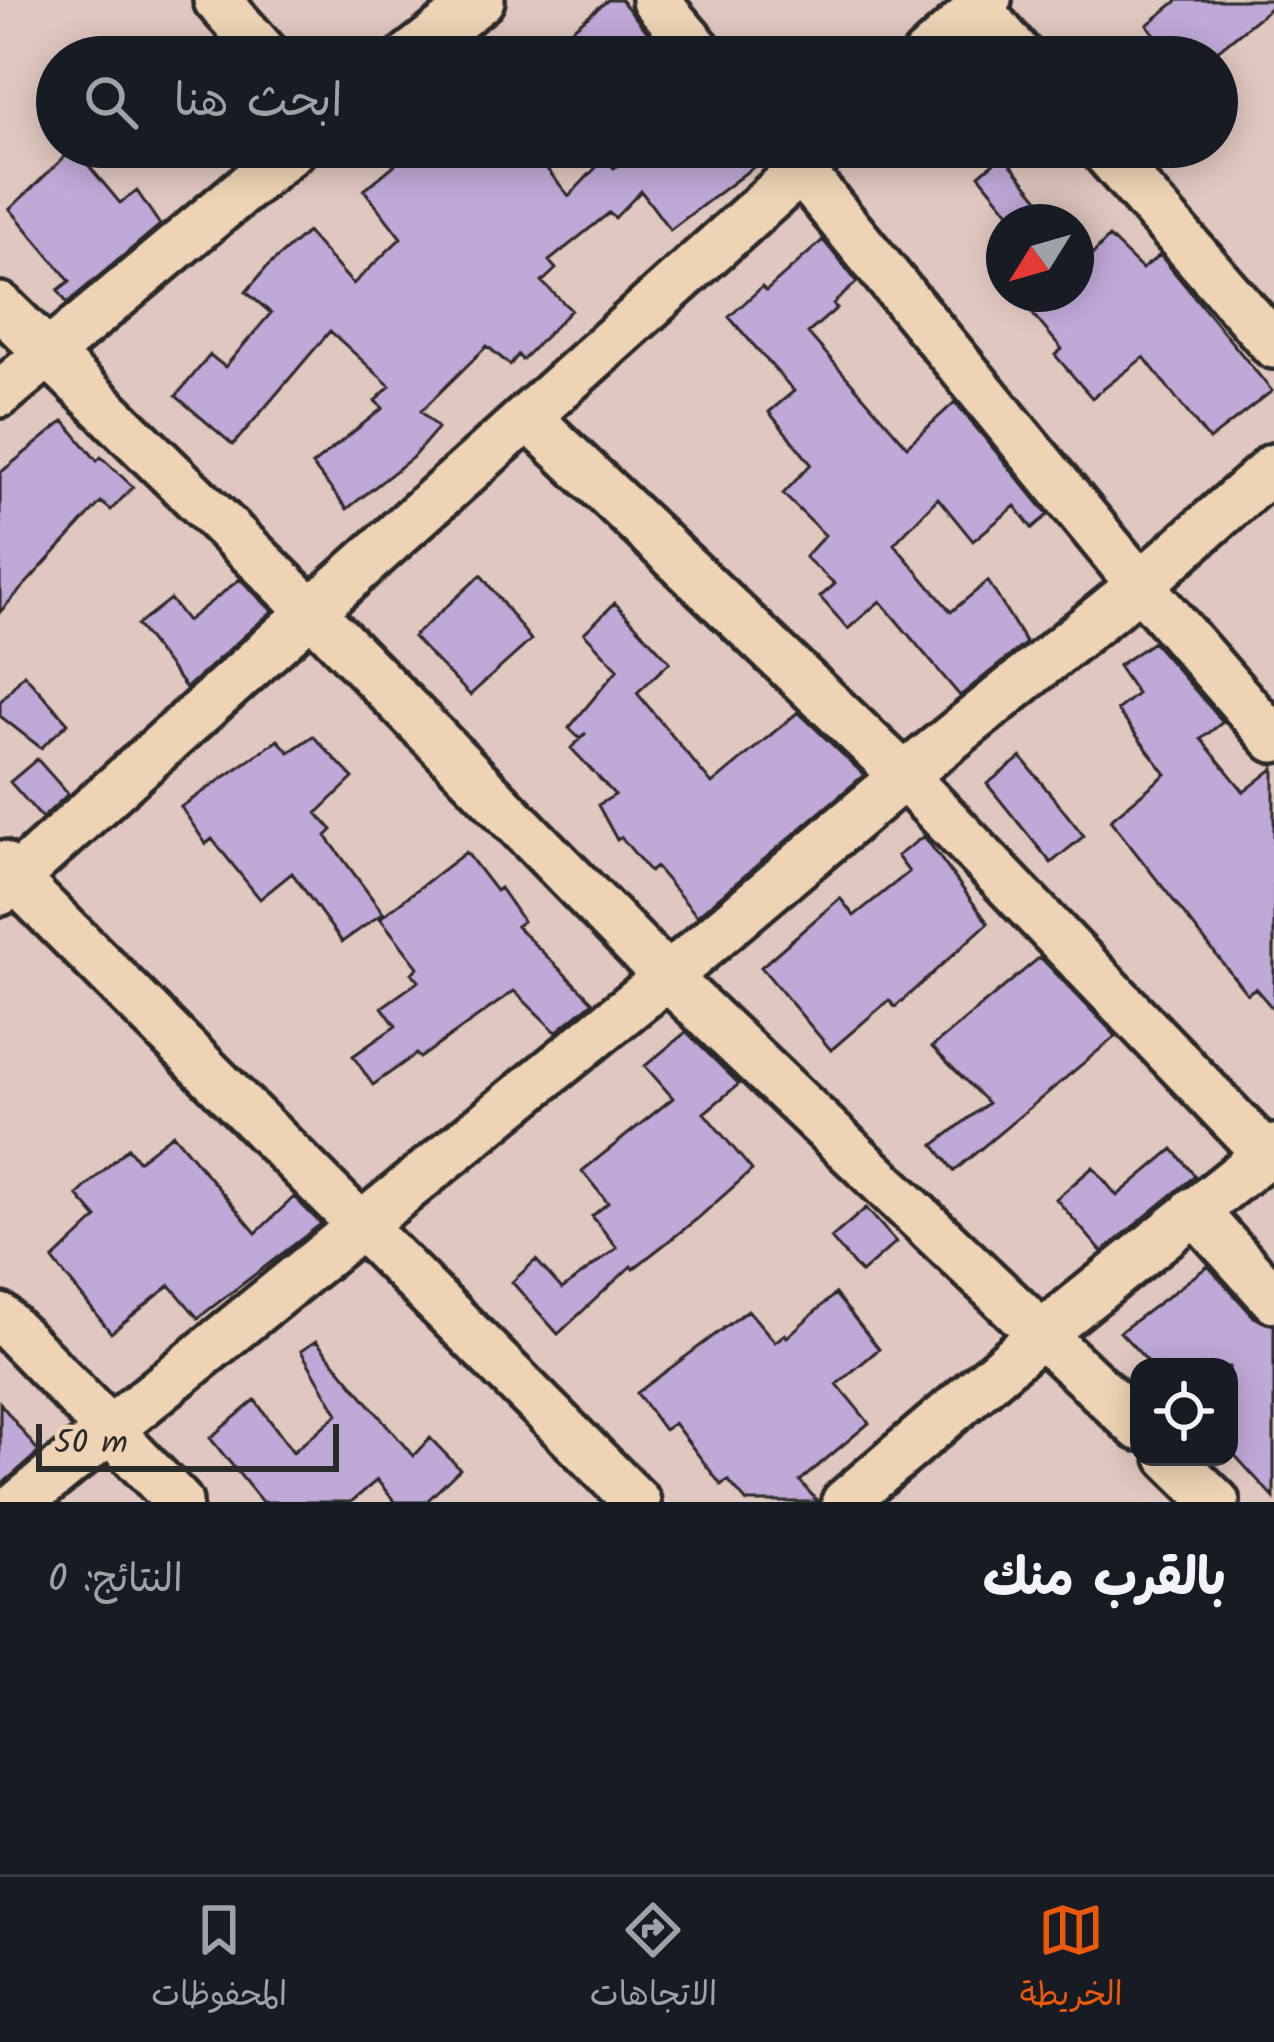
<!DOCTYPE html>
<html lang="ar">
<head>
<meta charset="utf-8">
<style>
  body { margin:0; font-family:Kalam,"Playpen Sans Arabic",sans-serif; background:#242831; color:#f1f3f6; direction:rtl }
  .controls { position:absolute; right:36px; bottom:36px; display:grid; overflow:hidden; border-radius:24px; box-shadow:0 6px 30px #0003 }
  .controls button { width:108px; height:108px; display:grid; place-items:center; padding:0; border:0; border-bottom:3px solid #363941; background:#171b24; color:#f1f3f6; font:60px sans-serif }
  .compass { position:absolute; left:986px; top:204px; width:108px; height:108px; border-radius:50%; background:#171b24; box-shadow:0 6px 30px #0003; rotate:233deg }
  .scale { position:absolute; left:36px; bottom:30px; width:303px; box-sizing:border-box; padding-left:12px; border:6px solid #2b2b2b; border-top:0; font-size:33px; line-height:42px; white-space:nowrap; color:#2b2b2b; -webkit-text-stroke:9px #eed4b5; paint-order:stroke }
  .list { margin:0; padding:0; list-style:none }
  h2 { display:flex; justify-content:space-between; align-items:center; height:156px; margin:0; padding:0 48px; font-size:51px }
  h2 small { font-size:39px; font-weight:400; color:#9ea1a6 }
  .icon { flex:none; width:66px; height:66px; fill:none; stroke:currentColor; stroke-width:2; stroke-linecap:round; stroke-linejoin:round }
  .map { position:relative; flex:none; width:1274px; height:1502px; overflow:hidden; direction:ltr }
  .search { position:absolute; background:#171b24; box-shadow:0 6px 30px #0003; left:36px; right:36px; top:36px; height:132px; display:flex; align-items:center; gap:30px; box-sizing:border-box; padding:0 42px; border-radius:66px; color:#9ea1a6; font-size:45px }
  .sheet { height:372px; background:#171b24 }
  nav { display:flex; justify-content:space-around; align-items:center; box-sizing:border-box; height:168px; border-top:3px solid #363941; background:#171b24; font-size:33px; color:#9ea1a6 }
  nav a { display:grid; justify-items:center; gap:6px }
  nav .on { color:#ea580c }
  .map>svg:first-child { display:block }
  .building { fill:#c1a9d7; stroke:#2b2b2b; stroke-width:3 }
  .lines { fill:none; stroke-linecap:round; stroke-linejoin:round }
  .minor-casing { stroke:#2b2b2b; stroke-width:54 }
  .minor { stroke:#eed4b5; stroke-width:45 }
</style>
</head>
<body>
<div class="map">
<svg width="1274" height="1502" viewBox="0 0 1274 1502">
  <rect width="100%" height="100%" fill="#e0c7bf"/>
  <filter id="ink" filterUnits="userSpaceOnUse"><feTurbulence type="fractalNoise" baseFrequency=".00833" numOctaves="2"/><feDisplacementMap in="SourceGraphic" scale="24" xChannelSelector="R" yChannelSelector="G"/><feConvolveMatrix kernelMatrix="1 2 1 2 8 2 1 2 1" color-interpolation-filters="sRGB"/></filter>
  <g filter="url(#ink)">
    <!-- building -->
    <path class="building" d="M 608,0 L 621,0 L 650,35 L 623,57 L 537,57 Z
      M 1178,0 L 1274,0 L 1274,5 L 1210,57 L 1173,57 L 1147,25 Z
      M 416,147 L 529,147 L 569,196 L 605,158 L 614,168 L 643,147 L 757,147 L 760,162 L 670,230 L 641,191 L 615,218 L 609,213 L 549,261 L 556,269 L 542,282 L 571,310 L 522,360 L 518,355 L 510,365 L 487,346 L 421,411 L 438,428 L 412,458 L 347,509 L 312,465 L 383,408 L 375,401 L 390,386 L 330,331 L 233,445 L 176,396 L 210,355 L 225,367 L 271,313 L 246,292 L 267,267 L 307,232 L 353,284 L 401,238 L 364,190 Z
      M 74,148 L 120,203 L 137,191 L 160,225 L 67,303 L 58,290 L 70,281 L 10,209 Z
      M 1003,155 L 1058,222 L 1017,222 L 979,175 Z
      M 1109,237 L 1142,269 L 1160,255 L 1272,391 L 1209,440 L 1144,357 L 1092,398 L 1055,355 L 1062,349 L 1016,294 L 1076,294 L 1076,272 Z
      M 823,240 L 857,282 L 833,304 L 837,308 L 808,333 L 907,446 L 955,402 L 1048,515 L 1032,528 L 1015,506 L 973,541 L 938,498 L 894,544 L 951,612 L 988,581 L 1026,643 L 960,696 L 880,601 L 848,629 L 820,597 L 835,584 L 805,557 L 825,535 L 783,494 L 811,464 L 769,412 L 794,391 L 729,317 L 762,287 L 766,291 Z
      M 64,421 L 97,461 L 101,457 L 133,487 L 111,510 L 101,502 L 0,612 L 0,473 Z
      M 481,575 L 531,640 L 470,695 L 413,637 Z
      M 240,579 L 272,611 L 186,688 L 137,625 L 170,599 L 187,621 Z
      M 615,603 L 670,662 L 637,693 L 712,784 L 798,712 L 864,775 L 697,916 L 656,867 L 650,872 L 621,837 L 617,840 L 598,805 L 615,795 L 571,748 L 586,733 L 579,738 L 569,728 L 618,669 L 584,633 Z
      M 1153,642 L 1223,722 L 1201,739 L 1244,792 L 1274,768 L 1274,1010 L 1255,988 L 1247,994 L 1110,820 L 1166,774 L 1117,710 L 1137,694 L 1118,666 Z
      M 24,674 L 68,723 L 41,748 L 0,716 L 0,702 Z
      M 313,736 L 353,778 L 317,813 L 332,830 L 326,836 L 383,913 L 342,942 L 292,873 L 260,899 L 212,839 L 206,844 L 181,807 L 278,740 L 289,752 Z
      M 1021,757 L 1084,836 L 1051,863 L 987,784 Z
      M 37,759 L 68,794 L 42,818 L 10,782 Z
      M 924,836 L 988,923 L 895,1007 L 889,1000 L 831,1050 L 761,967 L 840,898 L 854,916 L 909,872 L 897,856 Z
      M 466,852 L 496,891 L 500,888 L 523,921 L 516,926 L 593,1002 L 556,1032 L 514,991 L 420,1058 L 416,1054 L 373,1085 L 353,1056 L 396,1026 L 382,1007 L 419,981 L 412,973 L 418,967 L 380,918 Z
      M 1040,957 L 1116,1036 L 954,1171 L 934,1145 L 988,1103 L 932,1047 Z
      M 686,1032 L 739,1084 L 704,1113 L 752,1170 L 697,1219 L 633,1269 L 631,1266 L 558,1334 L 512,1282 L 536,1260 L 562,1289 L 617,1248 L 592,1216 L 608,1203 L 582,1171 L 673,1098 L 645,1066 Z
      M 173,1134 L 256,1233 L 294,1197 L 321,1224 L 198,1318 L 170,1285 L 111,1333 L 53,1260 L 97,1218 L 77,1195 L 128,1148 L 138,1161 Z
      M 1173,1149 L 1195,1176 L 1102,1252 L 1056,1199 L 1093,1167 L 1117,1196 Z
      M 866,1208 L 896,1242 L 861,1273 L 831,1238 Z
      M 1208,1266 L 1254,1317 L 1274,1325 L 1274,1498 L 1229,1449 L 1229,1367 L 1153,1367 L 1120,1332 Z
      M 835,1294 L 879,1349 L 837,1384 L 869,1423 L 800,1481 L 818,1502 L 747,1502 L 728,1480 L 721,1485 L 674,1423 L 664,1430 L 637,1393 L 748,1310 L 775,1342 L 785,1334 L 787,1337 Z
      M 316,1341 L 413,1456 L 430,1438 L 460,1469 L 426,1502 L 395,1502 L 377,1480 L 351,1502 L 262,1502 L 210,1438 L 255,1400 L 293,1452 L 338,1414 L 301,1351 Z
      M 0,1403 L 39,1452 L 0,1486 Z"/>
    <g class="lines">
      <!-- minor casing -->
      <g class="minor-casing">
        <path id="minor" d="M 217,0 L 268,57
          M 655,0 L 704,57
          M 978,8 L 1021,57
          M 408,57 L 481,0
          M 925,57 L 988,0
          M 1101,147 L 1274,345
          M 783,149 L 1140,585 L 1274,739
          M 0,306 L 311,611 L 667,977 L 1139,1427
          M 0,394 L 295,147
          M 528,417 L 904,776 L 1266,1154
          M 0,864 L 637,1502
          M 0,892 L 827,147
          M 1194,1210 L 1274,1299
          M 0,1317 L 179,1502
          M 1170,1457 L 1216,1502
          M 21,1502 L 667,977 L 904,776 L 1140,585 L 1274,467
          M 845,1502 L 1043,1333 L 1274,1148"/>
      </g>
      <!-- minor -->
      <use href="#minor" class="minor"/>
    </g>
  </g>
</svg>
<div class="controls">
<button><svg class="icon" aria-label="locate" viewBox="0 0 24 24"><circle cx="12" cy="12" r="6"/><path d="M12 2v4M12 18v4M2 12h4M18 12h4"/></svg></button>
</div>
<svg class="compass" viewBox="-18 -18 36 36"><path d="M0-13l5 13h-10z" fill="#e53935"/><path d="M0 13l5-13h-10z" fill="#9ea1a6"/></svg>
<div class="scale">50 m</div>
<div class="search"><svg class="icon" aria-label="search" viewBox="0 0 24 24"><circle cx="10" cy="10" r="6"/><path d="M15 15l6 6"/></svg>ابحث هنا</div>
</div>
<section class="sheet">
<h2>بالقرب منك<small>النتائج: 0</small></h2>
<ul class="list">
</ul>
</section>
<nav>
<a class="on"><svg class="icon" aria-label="map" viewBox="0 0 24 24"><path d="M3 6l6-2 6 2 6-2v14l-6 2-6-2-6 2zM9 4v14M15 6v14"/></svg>الخريطة</a>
<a><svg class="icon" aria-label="directions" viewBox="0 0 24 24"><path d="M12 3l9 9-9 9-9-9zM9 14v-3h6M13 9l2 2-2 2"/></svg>الاتجاهات</a>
<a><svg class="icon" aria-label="saved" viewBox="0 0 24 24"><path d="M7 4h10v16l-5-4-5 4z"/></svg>المحفوظات</a>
</nav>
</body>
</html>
